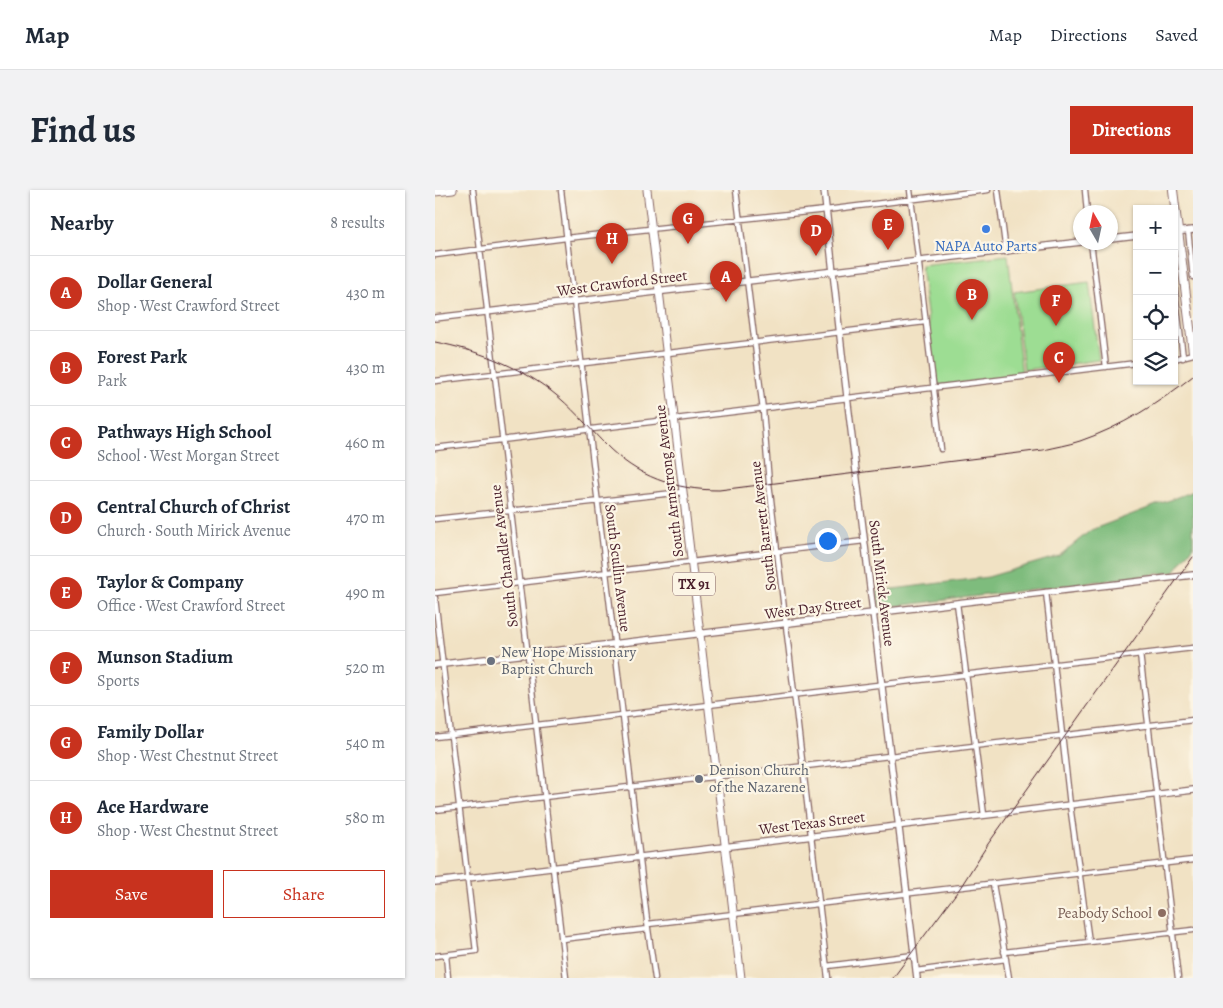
<!DOCTYPE html>
<html lang="en">
<head>
<meta charset="utf-8">
<style>
  body { margin:0; font-family:Alegreya,serif; background:#f2f2f3; color:#1f2937 }
  .controls { position:absolute; right:15px; top:15px; display:grid; overflow:hidden; border-radius:0px; box-shadow:0 1px 4px #0004 }
  .controls button { width:45px; height:45px; display:grid; place-items:center; padding:0; border:0; border-bottom:1px solid #e0e1e3; background:#fff; color:#1f2937; font:25px sans-serif }
  .compass { position:absolute; left:638px; top:15px; width:45px; height:45px; border-radius:50%; background:#fff; box-shadow:0 1px 4px #0004; rotate:351deg }
  .you { position:absolute; left:392px; top:350px; width:18px; height:18px; margin:-12px; border:4px solid #fff; border-radius:50%; background:#1a73e8; box-shadow:0 0 0 8px #1a73e833 }
  .badge { display:grid; place-items:center; width:32px; height:32px; border-radius:50%; background:#c8321e; color:#fff; font-size:16px; font-weight:700 }
  .pin { position:absolute; translate:-50% -41px; filter:drop-shadow(0 1px 2px #0008) }
  .pin::after { content:''; position:absolute; top:26px; width:18px; height:15px; background:inherit; clip-path:polygon(0 0,100% 0,50% 100%) }
  .list { margin:0; padding:0; list-style:none }
  h2 { display:flex; justify-content:space-between; align-items:center; height:65px; margin:0; padding:0 20px; font-size:21px }
  h2 small { font-size:16px; font-weight:400; color:#747a83 }
  .list li { display:grid; grid-template-columns:32px 1fr auto; gap:15px; align-items:center; box-sizing:border-box; height:75px; padding:0 20px; border-top:1px solid #e0e1e3 }
  .list b { display:block; font-size:19px; white-space:nowrap }
  .list p { margin:0; font-size:16px; white-space:nowrap; color:#747a83 }
  .list em { font-size:16px; font-style:normal; color:#747a83 }
  .actions { display:flex; gap:10px; padding:15px 20px }
  .actions a { flex:1; padding:11px 0; border:1px solid #c8321e; border-radius:0px; text-align:center; font-size:18px; color:#c8321e }
  .actions .main { background:#c8321e; color:#fff }
  .icon { flex:none; width:28px; height:28px; fill:none; stroke:currentColor; stroke-width:2; stroke-linecap:round; stroke-linejoin:round }
  .map { position:relative; flex:none; width:758px; height:788px; overflow:hidden; border-radius:0px }
  header { display:flex; align-items:center; gap:30px; box-sizing:border-box; height:70px; padding:0 25px; background:#fff; border-bottom:1px solid #e0e1e3 }
  header strong { font-size:24px }
  nav { display:flex; gap:28px; margin-inline-start:auto; font-size:18px }
  .intro { display:flex; align-items:center; justify-content:space-between; box-sizing:border-box; height:120px; padding:0 30px }
  h1 { margin:0; font-size:35px }
  .button { padding:12px 22px; border-radius:0px; background:#c8321e; color:#fff; font-size:18px; font-weight:700 }
  main { display:flex; gap:30px; padding:0 30px }
  aside { flex:1; background:#fff; border-radius:0px; box-shadow:0 1px 4px #0004 }
  .map>svg:first-child { display:block }
  .green { fill:#9ddd93; stroke:#747e5f }
  .forest { fill:#7ebc7d; stroke:#646e54 }
  .lines { fill:none; stroke-linecap:round; stroke-linejoin:round }
  .minor-casing { stroke:#846361; stroke-width:7 }
  .tertiary-casing { stroke:#846361; stroke-width:8 }
  .primary-casing { stroke:#846361; stroke-width:9 }
  .trunk-casing { stroke:#846361; stroke-width:10 }
  .minor { stroke:#fff; stroke-width:4.5 }
  .tertiary { stroke:#fff; stroke-width:5.5 }
  .primary { stroke:#fff; stroke-width:7 }
  .trunk { stroke:#fff; stroke-width:8 }
  .rail { stroke:#4a1f2b; stroke-width:1 }
  .shop-dot { fill:#3f7fe0; stroke:#fcf5e5; stroke-width:2 }
  .worship-dot { fill:#6b7280; stroke:#fcf5e5; stroke-width:2 }
  .education-dot { fill:#8d6e63; stroke:#fcf5e5; stroke-width:2 }
  .labels { text-anchor:middle; dominant-baseline:central; stroke-width:4.5; stroke-linejoin:round; paint-order:stroke }
  .shield { fill:#fcf5e5; stroke:#7f5f63; stroke-width:1 }
  .shield-label { font-size:14px; font-weight:bold; fill:#4a1f2b }
  .shop-label { font-size:15px; fill:#366cbe; stroke:#fcf5e5 }
  .street-label { font-size:15px; fill:#4a1f2b; stroke:#fcf5e5 }
  .worship-label { font-size:15px; fill:#5b616d; stroke:#fcf5e5; text-anchor:start }
  .education-label { font-size:15px; fill:#785e54; stroke:#fcf5e5; text-anchor:end }
</style>
</head>
<body>
<header>
<strong>Map</strong>
<nav><a>Map</a><a>Directions</a><a>Saved</a></nav>
</header>
<div class="intro"><h1>Find us</h1><a class="button">Directions</a></div>
<main>
<aside>
<h2>Nearby<small>8 results</small></h2>
<ul class="list">
<li><span class="badge">A</span><div><b>Dollar General</b><p>Shop · West Crawford Street</p></div><em>430 m</em></li>
<li><span class="badge">B</span><div><b>Forest Park</b><p>Park</p></div><em>430 m</em></li>
<li><span class="badge">C</span><div><b>Pathways High School</b><p>School · West Morgan Street</p></div><em>460 m</em></li>
<li><span class="badge">D</span><div><b>Central Church of Christ</b><p>Church · South Mirick Avenue</p></div><em>470 m</em></li>
<li><span class="badge">E</span><div><b>Taylor &amp; Company</b><p>Office · West Crawford Street</p></div><em>490 m</em></li>
<li><span class="badge">F</span><div><b>Munson Stadium</b><p>Sports</p></div><em>520 m</em></li>
<li><span class="badge">G</span><div><b>Family Dollar</b><p>Shop · West Chestnut Street</p></div><em>540 m</em></li>
<li><span class="badge">H</span><div><b>Ace Hardware</b><p>Shop · West Chestnut Street</p></div><em>580 m</em></li>
</ul>
<div class="actions"><a class="main">Save</a><a>Share</a></div>
</aside>
<div class="map">
<svg width="758" height="788" viewBox="0 0 758 788">
  <rect width="100%" height="100%" fill="#fcf5e5"/>
  <filter id="ink" filterUnits="userSpaceOnUse"><feTurbulence type="fractalNoise" baseFrequency=".02" numOctaves="2"/><feDisplacementMap in="SourceGraphic" scale="10" xChannelSelector="R" yChannelSelector="G"/><feConvolveMatrix kernelMatrix="1 2 1 2 8 2 1 2 1" color-interpolation-filters="sRGB"/></filter>
  <filter id="wash" filterUnits="userSpaceOnUse"><feTurbulence type="fractalNoise" baseFrequency=".0096" numOctaves="4" result="noise"/><feDisplacementMap in="SourceGraphic" scale="20" xChannelSelector="R" yChannelSelector="G"/><feGaussianBlur stdDeviation="1.12" result="paint"/><feColorMatrix in="noise" values="0 0 0 0 0 0 0 0 0 0 0 0 0 0 0 0 0 1.4 0 .05"/><feComposite in="paint" operator="in"/></filter>
  <g filter="url(#wash)">
    <rect width="100%" height="100%" fill="#f1e2c4"/>
    <!-- green -->
    <path class="green" d="M 573,65 L 587,185 L 501,196 L 486,75 Z
      M 654,92 L 664,170 L 589,180 L 579,102 Z"/>
    <!-- forest -->
    <path class="forest" d="M 758,301 L 758,357 L 739,382 L 445,418 L 442,401 L 553,387 L 624,366 L 656,340 Z"/>
  </g>
  <g filter="url(#ink)">
    <g class="lines">
      <!-- minor casing -->
      <g class="minor-casing">
        <path id="minor" d="M 38,0 L 131,788
          M 126,0 L 213,739 L 220,788
          M 301,0 L 328,220 L 334,293 L 393,788
          M 475,0 L 506,259
          M 563,0 L 571,62
          M 650,0 L 652,22
          M 753,40 L 758,87
          M 656,52 L 671,177
          M 0,65 L 131,48 L 391,20 L 553,0
          M 739,91 L 748,168
          M 739,169 L 758,164
          M 0,191 L 490,132
          M 0,258 L 702,173
          M 0,329 L 248,302
          M 611,402 L 635,615 L 654,752
          M 0,403 L 429,351
          M 0,408 L 41,761 L 0,766
          M 522,413 L 549,625
          M 705,464 L 743,788
          M 0,547 L 758,458
          M 0,620 L 758,530
          M 558,694 L 574,788
          M 213,734 L 758,670
          M 127,749 L 213,739
          M 569,762 L 758,740
          M 11,765 L 13,788
          M 392,776 L 479,765
          M 481,781 L 571,769"/>
      </g>
      <!-- tertiary casing -->
      <g class="tertiary-casing">
        <path id="tertiary" d="M 389,0 L 408,173 L 482,788
          M 739,42 L 758,40
          M 676,49 L 702,46
          M 0,128 L 646,52
          M 0,475 L 758,385
          M 0,692 L 758,600"/>
      </g>
      <!-- primary casing -->
      <g class="primary-casing">
        <path id="primary" d="M 212,0 L 306,788
          M 0,2 L 18,0"/>
      </g>
      <!-- trunk casing -->
      <g class="trunk-casing">
        <path id="trunk" d="M 738,0 L 758,162"/>
      </g>
      <!-- minor -->
      <use href="#minor" class="minor"/>
      <!-- tertiary -->
      <use href="#tertiary" class="tertiary"/>
      <!-- primary -->
      <use href="#primary" class="primary"/>
      <!-- trunk -->
      <use href="#trunk" class="trunk"/>
      <!-- rail -->
      <path class="rail" d="M 0,152 C 41,160 82,175 116,201 C 136,216 152,236 170,254 C 202,287 240,300 284,300 L 608,260 C 620,257 633,255 645,251 C 686,237 724,213 758,186
        M 458,788 L 525,698 L 553,654 L 758,367"/>
    </g>
  </g>
  <!-- markers -->
  <circle class="shop-dot" cx="551" cy="39" r="5"/>
  <g class="worship-dot">
    <circle cx="56" cy="471" r="5"/>
    <circle cx="264" cy="589" r="5"/>
  </g>
  <circle class="education-dot" cx="727" cy="723" r="5"/>
  <g class="labels">
    <!-- shield labels -->
    <rect class="shield" x="238" y="382.5" width="42" height="23" rx="4"/>
    <g class="shield-label">
      <text x="259" y="394">TX 91</text>
    </g>
    <!-- shop labels -->
    <g class="shop-label">
      <text x="551" y="56">NAPA Auto Parts</text>
    </g>
    <!-- street labels -->
    <g class="street-label">
      <text transform="translate(187 93) rotate(-7)">West Crawford Street</text>
      <text transform="translate(234 291) rotate(-97)">South Armstrong Avenue</text>
      <text transform="translate(328 336) rotate(-97)">South Barrett Avenue</text>
      <text transform="translate(69 366) rotate(-97)">South Chandler Avenue</text>
      <text transform="translate(183 378) rotate(83)">South Scullin Avenue</text>
      <text transform="translate(447 393) rotate(83)">South Mirick Avenue</text>
      <text transform="translate(378 418) rotate(-7)">West Day Street</text>
      <text transform="translate(377 633) rotate(-7)">West Texas Street</text>
    </g>
    <!-- worship labels -->
    <g class="worship-label">
      <text x="66" y="462">New Hope Missionary<tspan x="66" dy="17">Baptist Church</tspan></text>
      <text x="274" y="580">Denison Church<tspan x="274" dy="17">of the Nazarene</tspan></text>
    </g>
    <!-- education labels -->
    <g class="education-label">
      <text x="717" y="723">Peabody School</text>
    </g>
  </g>
</svg>
<div class="controls">
<button>+</button>
<button>−</button>
<button><svg class="icon" aria-label="locate" viewBox="0 0 24 24"><circle cx="12" cy="12" r="6"/><path d="M12 2v4M12 18v4M2 12h4M18 12h4"/></svg></button>
<button><svg class="icon" aria-label="layers" viewBox="0 0 24 24"><path d="M12 4l9 5-9 5-9-5zM3 14l9 5 9-5"/></svg></button>
</div>
<svg class="compass" viewBox="-18 -18 36 36"><path d="M0-13l5 13h-10z" fill="#e53935"/><path d="M0 13l5-13h-10z" fill="#747a83"/></svg>
<div class="you"></div>
<div class="pin badge" style="left:291px;top:112px">A</div>
<div class="pin badge" style="left:537px;top:130px">B</div>
<div class="pin badge" style="left:624px;top:193px">C</div>
<div class="pin badge" style="left:381px;top:66px">D</div>
<div class="pin badge" style="left:453px;top:60px">E</div>
<div class="pin badge" style="left:621px;top:136px">F</div>
<div class="pin badge" style="left:253px;top:54px">G</div>
<div class="pin badge" style="left:177px;top:74px">H</div>
</div>
</main>
</body>
</html>
